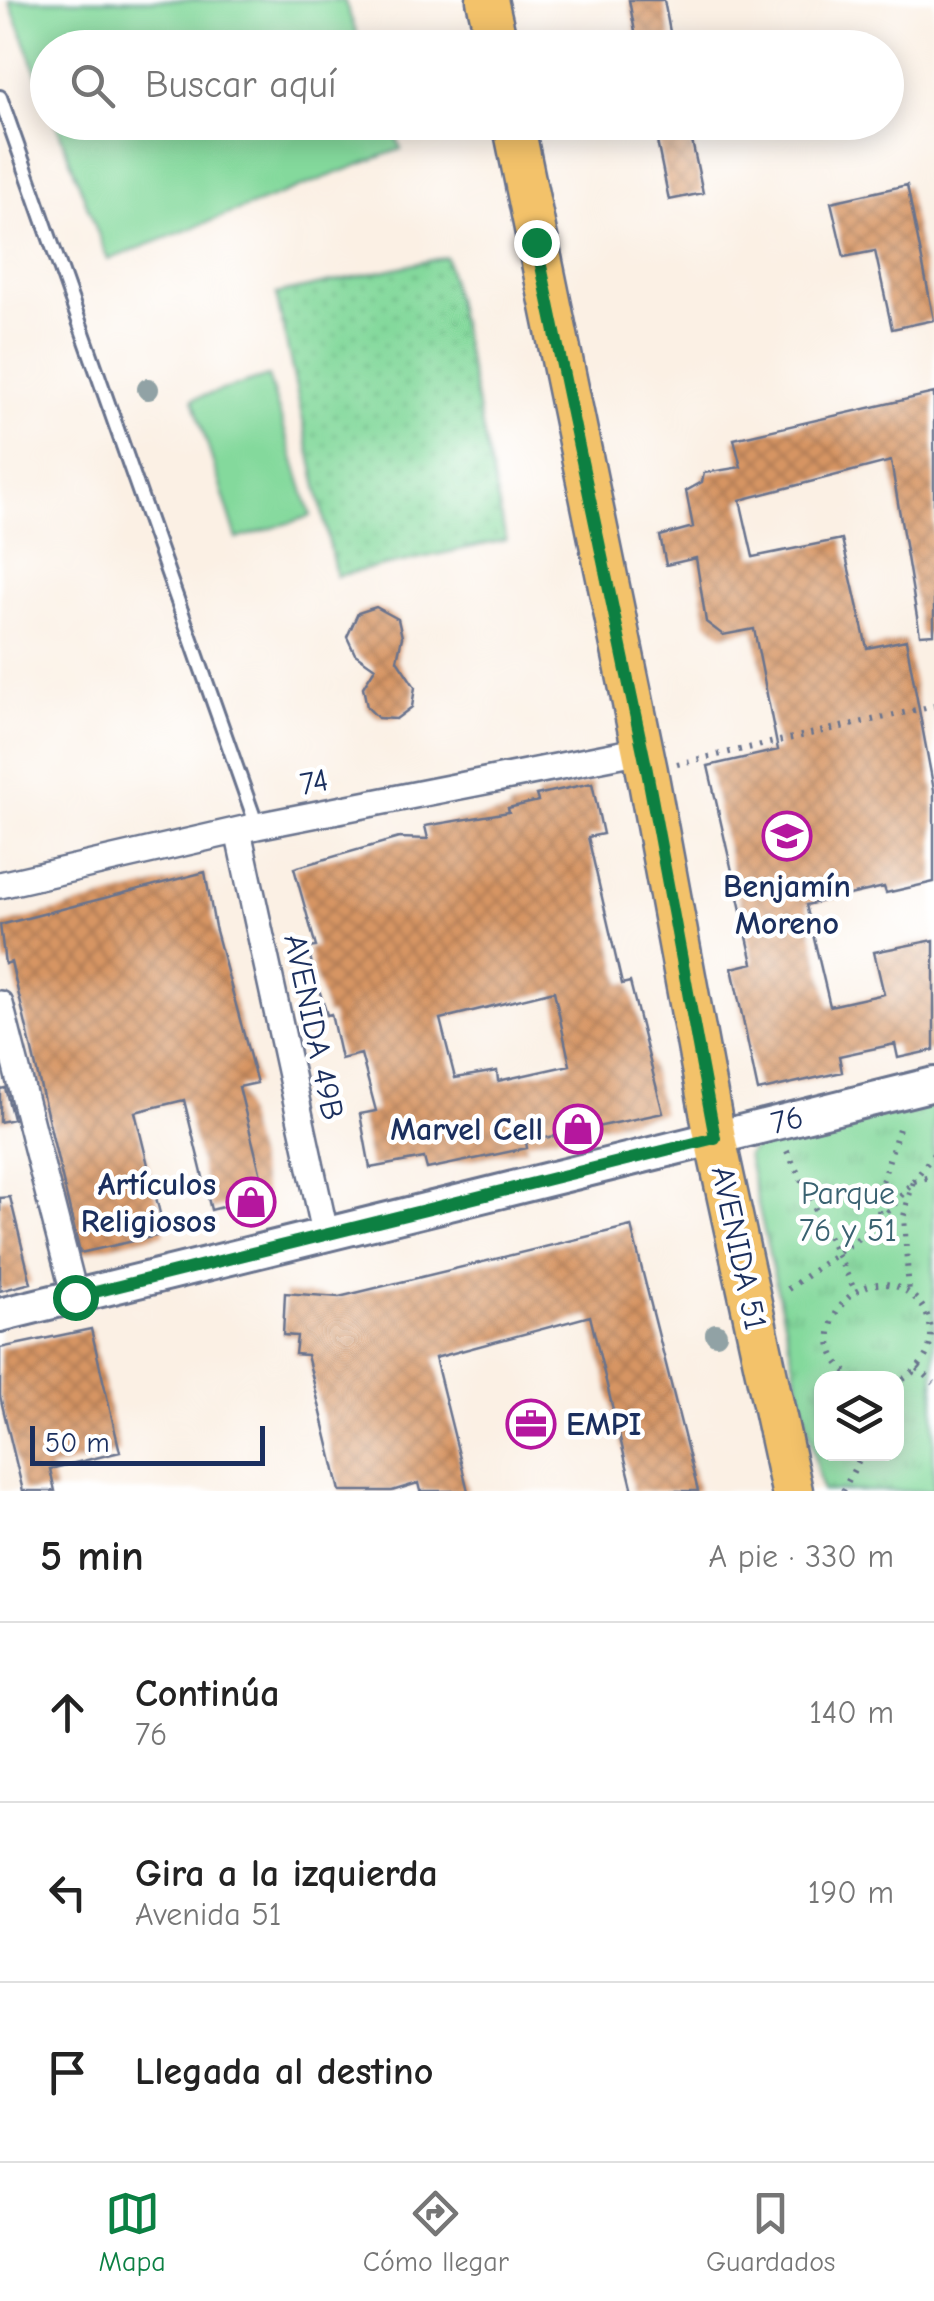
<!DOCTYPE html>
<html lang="es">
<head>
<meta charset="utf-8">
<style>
  body { margin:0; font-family:"Comic Neue",sans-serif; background:#f6f6f6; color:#222 }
  .controls { position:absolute; right:30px; bottom:30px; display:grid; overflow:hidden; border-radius:20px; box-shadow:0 5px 25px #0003 }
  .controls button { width:90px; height:90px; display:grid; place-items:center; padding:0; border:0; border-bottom:2px solid #e0e0e0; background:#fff; color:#222; font:50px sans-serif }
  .scale { position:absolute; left:30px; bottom:25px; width:235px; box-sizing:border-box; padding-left:10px; border:5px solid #1b2f5e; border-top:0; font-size:28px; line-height:35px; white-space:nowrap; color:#1b2f5e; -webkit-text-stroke:8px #fff; paint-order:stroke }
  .stop { position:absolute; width:30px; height:30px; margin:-22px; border:8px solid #0b8043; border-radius:50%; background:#fff }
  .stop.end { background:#0b8043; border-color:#fff; box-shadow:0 2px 10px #0008 }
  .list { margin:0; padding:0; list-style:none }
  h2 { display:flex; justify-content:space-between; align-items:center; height:130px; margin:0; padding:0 40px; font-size:42px }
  h2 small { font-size:32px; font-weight:400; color:#767676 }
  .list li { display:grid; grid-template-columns:65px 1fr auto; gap:30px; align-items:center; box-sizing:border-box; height:180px; padding:0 40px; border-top:2px solid #e0e0e0 }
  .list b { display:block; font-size:38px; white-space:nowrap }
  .list p { margin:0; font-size:32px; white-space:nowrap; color:#767676 }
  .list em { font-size:32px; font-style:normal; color:#767676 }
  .icon { flex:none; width:55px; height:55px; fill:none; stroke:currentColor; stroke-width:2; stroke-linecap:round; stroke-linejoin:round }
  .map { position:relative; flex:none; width:934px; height:1491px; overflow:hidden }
  .search { position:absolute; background:#fff; box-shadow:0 5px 25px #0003; left:30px; right:30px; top:30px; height:110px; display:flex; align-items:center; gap:25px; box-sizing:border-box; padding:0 35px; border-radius:55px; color:#767676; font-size:38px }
  .sheet { height:670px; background:#fff }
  nav { display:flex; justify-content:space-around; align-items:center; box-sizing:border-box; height:140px; border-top:2px solid #e0e0e0; background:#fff; font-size:28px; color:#767676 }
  nav a { display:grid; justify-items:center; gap:5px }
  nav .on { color:#0b8043 }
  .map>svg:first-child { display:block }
  .grass { fill:url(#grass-dots); stroke:#50847d; stroke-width:2.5 }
  .park { fill:url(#park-tufts); stroke:#50847d; stroke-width:2.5; fill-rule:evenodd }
  .pitch { fill:#84d99c; stroke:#50847d; stroke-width:2.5 }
  .building { fill:url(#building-cross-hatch); fill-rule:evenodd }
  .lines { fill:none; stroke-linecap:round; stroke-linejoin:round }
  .service-casing { stroke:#69738d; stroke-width:18 }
  .minor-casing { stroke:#69738d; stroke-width:30 }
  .tertiary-casing { stroke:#69738d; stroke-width:38 }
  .primary-casing { stroke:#69738d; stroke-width:45 }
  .path { stroke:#69738d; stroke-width:6; stroke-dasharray:2.5 8; stroke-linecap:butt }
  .service { stroke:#fff; stroke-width:12 }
  .minor { stroke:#fff; stroke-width:25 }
  .tertiary { stroke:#fff; stroke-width:32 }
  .primary { stroke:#f3c26a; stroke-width:40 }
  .tree { fill:#91a2a5 }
  .route { stroke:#0b8043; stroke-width:12 }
  .labels { text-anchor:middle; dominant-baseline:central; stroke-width:9; stroke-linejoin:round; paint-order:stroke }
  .street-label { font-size:32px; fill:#1b2f5e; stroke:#fff }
  .poi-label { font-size:32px; font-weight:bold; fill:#1b2f5e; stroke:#fff; text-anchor:end }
  .park-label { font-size:32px; fill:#3a6271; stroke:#fff }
</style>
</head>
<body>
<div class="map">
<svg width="934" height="1491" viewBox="0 0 934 1491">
  <defs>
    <pattern id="grass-dots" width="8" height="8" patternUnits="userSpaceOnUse" patternTransform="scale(2.5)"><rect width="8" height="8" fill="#84d99c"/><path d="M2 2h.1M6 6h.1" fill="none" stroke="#71bb89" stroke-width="1.8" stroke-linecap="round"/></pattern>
    <pattern id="park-tufts" width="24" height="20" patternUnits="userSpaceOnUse" patternTransform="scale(2.5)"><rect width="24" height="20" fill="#84d99c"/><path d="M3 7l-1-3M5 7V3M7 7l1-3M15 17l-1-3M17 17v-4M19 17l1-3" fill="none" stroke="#71bb89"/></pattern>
    <pattern id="building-cross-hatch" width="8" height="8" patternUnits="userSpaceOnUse" patternTransform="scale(2.5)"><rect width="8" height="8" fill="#d79563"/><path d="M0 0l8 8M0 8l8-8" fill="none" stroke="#ae7a55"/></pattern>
  </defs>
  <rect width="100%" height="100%" fill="#fff"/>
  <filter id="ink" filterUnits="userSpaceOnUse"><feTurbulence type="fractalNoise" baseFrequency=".01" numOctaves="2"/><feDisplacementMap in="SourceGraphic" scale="20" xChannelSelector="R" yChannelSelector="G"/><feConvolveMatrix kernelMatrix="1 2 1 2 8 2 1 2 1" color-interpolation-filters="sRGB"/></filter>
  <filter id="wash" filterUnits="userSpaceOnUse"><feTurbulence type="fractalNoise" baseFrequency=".0048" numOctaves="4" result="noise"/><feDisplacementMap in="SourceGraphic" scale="40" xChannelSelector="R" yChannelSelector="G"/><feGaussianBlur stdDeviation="2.25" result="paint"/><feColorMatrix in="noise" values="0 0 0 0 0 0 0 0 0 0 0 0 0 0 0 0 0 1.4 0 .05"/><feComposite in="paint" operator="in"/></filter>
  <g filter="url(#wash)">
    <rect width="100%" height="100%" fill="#fbf0e4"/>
    <!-- grass -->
    <path class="grass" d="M 446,257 L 506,540 L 336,576 L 276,294 Z"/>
    <!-- park -->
    <path class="park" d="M 934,1100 L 934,1491 L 822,1491 L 747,1155 L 757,1145 ZM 822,1378 L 896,1378 L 896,1454 L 822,1454 Z"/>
    <!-- pitch -->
    <path class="pitch" d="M 9,0 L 344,0 L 362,47 L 48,48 L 47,100 Z
      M 56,123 L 391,123 L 401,149 L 108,260 Z
      M 268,376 L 311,516 L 237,539 L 193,399 Z"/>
    <g id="blocks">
      <!-- building -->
      <path class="building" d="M 629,0 L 664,0 L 673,48 L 638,48 Z
        M 653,122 L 688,122 L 703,193 L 669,200 Z
        M 907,185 L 934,320 L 892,329 L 875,251 L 844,257 L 831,202 Z
        M 934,393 L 934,634 L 920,635 L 891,461 L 740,500 L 753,557 L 842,539 L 867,648 L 906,640 L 934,790 L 934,882 L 886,893 L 884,887 L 806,905 L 830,1006 L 884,994 L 874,952 L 934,940 L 934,1050 L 898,1058 L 895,1044 L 839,1056 L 842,1072 L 758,1091 L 732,968 L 753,963 L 708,766 L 778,750 L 754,629 L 723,635 L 706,622 L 696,558 L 666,565 L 660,536 L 693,527 L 686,491 L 702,482 L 704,473 L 741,467 L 734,439 Z
        M 376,607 L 398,619 L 402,637 L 397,660 L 415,687 L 412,707 L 396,719 L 378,718 L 367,707 L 363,687 L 375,668 L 355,654 L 347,637 L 358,613 Z
        M 592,783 L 603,834 L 588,837 L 622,984 L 630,982 L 663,1113 L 526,1142 L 527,1148 L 427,1169 L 424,1158 L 370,1168 L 360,1114 L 376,1111 L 361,1054 L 341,1059 L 331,1014 L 327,1015 L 315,977 L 308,948 L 316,947 L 294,868 L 399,838 L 428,839 L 425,826 L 509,812 L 508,808 L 538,801 L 536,795 ZM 554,991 L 570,1065 L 498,1081 L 497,1071 L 455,1078 L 440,1019 Z
        M 205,872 L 215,927 L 257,1083 L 239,1087 L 266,1196 L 211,1210 L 184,1100 L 135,1112 L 165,1234 L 80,1253 L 11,962 L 5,964 L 0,925 Z
        M 5,1088 L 13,1119 L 0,1122 L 0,1089 Z
        M 10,1197 L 31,1283 L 0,1291 L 0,1198 Z
        M 631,1226 L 698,1491 L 633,1491 L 590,1316 L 435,1358 L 468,1491 L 420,1491 L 418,1483 L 392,1491 L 340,1491 L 307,1355 L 295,1354 L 297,1336 L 283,1335 L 285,1293 L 339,1297 Z
        M 91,1329 L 120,1452 L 50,1469 L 55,1491 L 23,1491 L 0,1396 L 0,1348 Z"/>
    </g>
  </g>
  <g filter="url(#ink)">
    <use href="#blocks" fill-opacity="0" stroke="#69738d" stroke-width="2.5"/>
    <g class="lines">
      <!-- service casing -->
      <g class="service-casing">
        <path id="service" d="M 0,97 L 257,826"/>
      </g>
      <!-- minor casing -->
      <g class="minor-casing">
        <path id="minor" d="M 238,831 L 326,1237
          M 0,885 L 257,826 L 642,750
          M 0,1004 L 75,1297"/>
      </g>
      <!-- tertiary casing -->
      <g class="tertiary-casing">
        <path id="tertiary" d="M 0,1315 L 934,1084"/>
      </g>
      <!-- primary casing -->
      <g class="primary-casing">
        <path id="primary" d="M 487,0 L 498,48
          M 513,122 L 647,771 L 715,1138 L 792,1491"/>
      </g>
      <!-- path -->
      <path class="path" d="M 677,764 L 934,706
        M 787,1151 L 855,1291
        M 913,1181 L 934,1154
        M 914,1181 L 934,1176
        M 878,1223 L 882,1182 L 900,1125
        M 788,1289 L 878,1224 L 913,1181 L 904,1216 L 909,1293
        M 918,1368 L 934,1383
        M 855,1378 C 791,1339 863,1248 916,1299 C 925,1308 931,1321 931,1334 C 931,1357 916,1373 896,1383
        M 843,1491 L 862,1454"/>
      <!-- service -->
      <use href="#service" class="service"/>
      <!-- minor -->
      <use href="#minor" class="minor"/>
      <!-- tertiary -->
      <use href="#tertiary" class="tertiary"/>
      <!-- primary -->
      <use href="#primary" class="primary"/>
    </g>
    <!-- trees -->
    <g class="tree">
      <circle cx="148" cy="389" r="11"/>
      <circle cx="716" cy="1334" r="11"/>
    </g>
  </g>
  <g class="lines" filter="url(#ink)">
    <!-- route -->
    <path class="route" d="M 75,1297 L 715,1138 L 647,771 L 536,242"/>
  </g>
  <!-- icons -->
  <defs>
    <g id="school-ring" transform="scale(2.5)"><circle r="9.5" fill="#fff" stroke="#b5179e" stroke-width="1.5"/><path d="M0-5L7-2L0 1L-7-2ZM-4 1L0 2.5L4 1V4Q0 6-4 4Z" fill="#b5179e"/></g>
    <g id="shop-ring" transform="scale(2.5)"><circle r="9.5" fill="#fff" stroke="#b5179e" stroke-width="1.5"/><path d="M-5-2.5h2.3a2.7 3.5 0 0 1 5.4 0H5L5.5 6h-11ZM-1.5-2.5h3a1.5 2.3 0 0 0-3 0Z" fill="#b5179e"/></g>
    <g id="office-ring" transform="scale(2.5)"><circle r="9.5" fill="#fff" stroke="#b5179e" stroke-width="1.5"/><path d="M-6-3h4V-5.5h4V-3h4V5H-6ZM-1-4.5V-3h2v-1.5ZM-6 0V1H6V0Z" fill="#b5179e"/></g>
  </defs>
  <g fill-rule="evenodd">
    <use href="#school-ring" x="787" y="836"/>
    <use href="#shop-ring" x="578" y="1129"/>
    <use href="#shop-ring" x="251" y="1202"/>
    <use href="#office-ring" x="531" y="1424"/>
  </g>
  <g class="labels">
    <!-- street labels -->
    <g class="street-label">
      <text transform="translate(314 782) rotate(-11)">74</text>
      <text transform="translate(314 1027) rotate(78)">AVENIDA 49B</text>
      <text transform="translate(787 1120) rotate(-14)">76</text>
      <text transform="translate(739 1248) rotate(78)">AVENIDA 51</text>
    </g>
    <!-- poi labels -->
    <g class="poi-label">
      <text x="787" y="886" text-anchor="middle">Benjamín<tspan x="787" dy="37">Moreno</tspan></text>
      <text x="543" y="1129">Marvel Cell</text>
      <text x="216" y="1184">Artículos<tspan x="216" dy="37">Religiosos</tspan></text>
      <text x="566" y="1424" text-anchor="start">EMPI</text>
    </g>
    <!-- park labels -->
    <g class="park-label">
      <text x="848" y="1193">Parque<tspan x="848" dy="37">76 y 51</tspan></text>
    </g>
  </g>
</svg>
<div class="controls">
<button><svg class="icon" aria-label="layers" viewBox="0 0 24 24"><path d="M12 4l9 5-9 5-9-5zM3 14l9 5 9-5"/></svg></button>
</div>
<div class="scale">50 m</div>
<div class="stop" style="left:75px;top:1297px"></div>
<div class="stop end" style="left:536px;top:242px"></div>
<div class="search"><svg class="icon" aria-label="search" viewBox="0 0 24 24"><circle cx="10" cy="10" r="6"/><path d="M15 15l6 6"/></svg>Buscar aquí</div>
</div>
<section class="sheet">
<h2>5 min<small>A pie · 330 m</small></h2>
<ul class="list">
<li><svg class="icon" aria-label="ahead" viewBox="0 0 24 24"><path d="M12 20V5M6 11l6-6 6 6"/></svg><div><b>Continúa</b><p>76</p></div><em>140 m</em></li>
<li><svg class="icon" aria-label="left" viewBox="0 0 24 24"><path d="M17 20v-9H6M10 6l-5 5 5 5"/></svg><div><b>Gira a la izquierda</b><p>Avenida 51</p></div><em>190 m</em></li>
<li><svg class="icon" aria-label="arrive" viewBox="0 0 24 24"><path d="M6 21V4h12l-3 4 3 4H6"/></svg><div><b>Llegada al destino</b></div></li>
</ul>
</section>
<nav>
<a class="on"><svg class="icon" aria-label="map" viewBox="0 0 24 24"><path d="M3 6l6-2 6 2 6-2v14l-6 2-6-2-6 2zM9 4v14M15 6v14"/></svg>Mapa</a>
<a><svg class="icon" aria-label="directions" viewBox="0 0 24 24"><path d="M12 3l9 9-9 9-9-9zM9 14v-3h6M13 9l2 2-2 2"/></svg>Cómo llegar</a>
<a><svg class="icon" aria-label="saved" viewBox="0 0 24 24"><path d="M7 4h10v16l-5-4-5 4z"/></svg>Guardados</a>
</nav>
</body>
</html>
